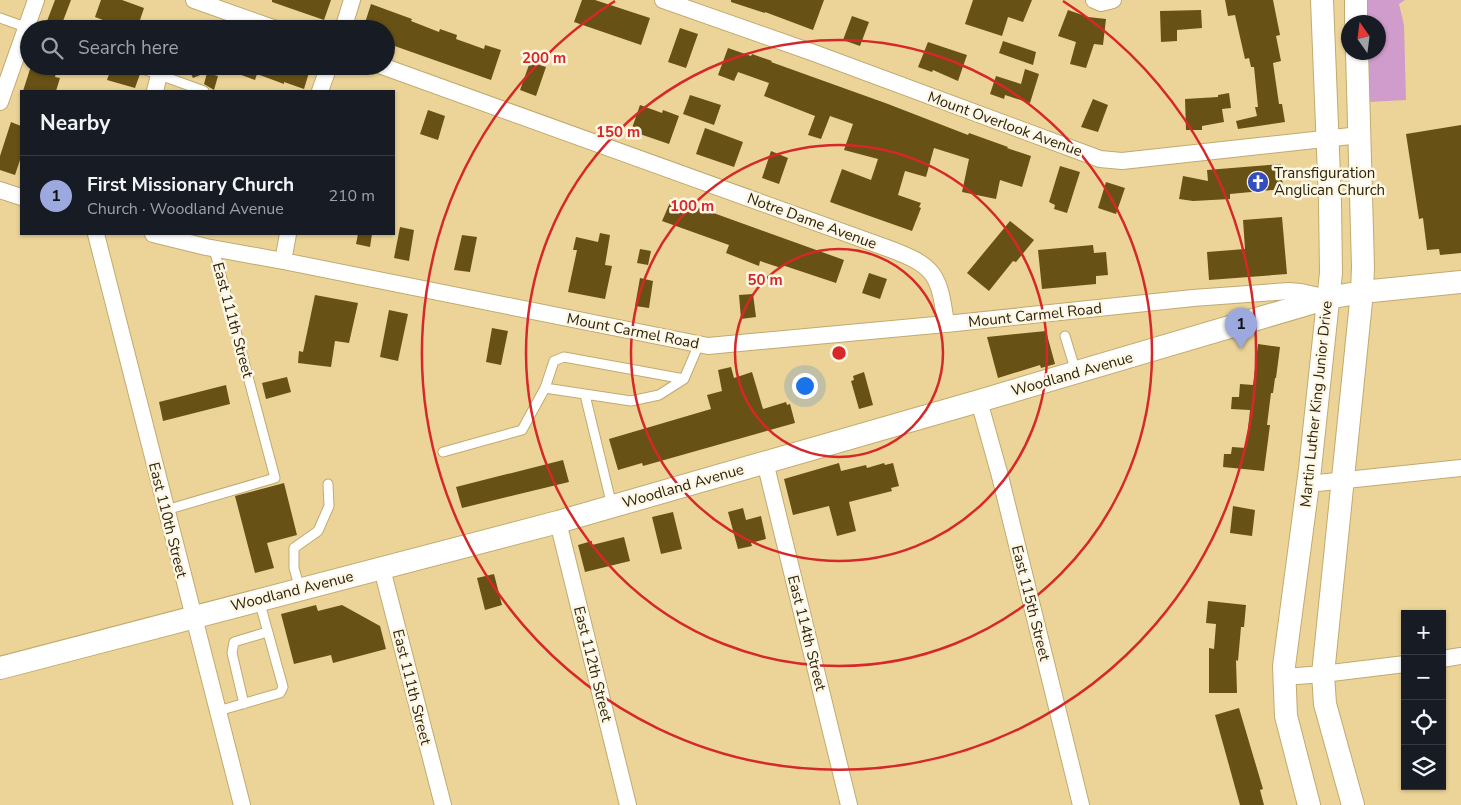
<!DOCTYPE html>
<html lang="en">
<head>
<meta charset="utf-8">
<style>
  body { margin:0; font-family:"Nunito Sans",sans-serif; background:#20242c; color:#f1f3f6 }
  .controls { position:absolute; right:15px; bottom:15px; display:grid; overflow:hidden; border-radius:0px; box-shadow:0 1px 4px #0004 }
  .controls button { width:45px; height:45px; display:grid; place-items:center; padding:0; border:0; border-bottom:1px solid #363941; background:#171b24; color:#f1f3f6; font:25px sans-serif }
  .compass { position:absolute; left:1341px; top:15px; width:45px; height:45px; border-radius:50%; background:#171b24; box-shadow:0 1px 4px #0004; rotate:346deg }
  .you { position:absolute; left:804px; top:385px; width:18px; height:18px; margin:-12px; border:4px solid #fff; border-radius:50%; background:#1a73e8; box-shadow:0 0 0 8px #1a73e833 }
  .badge { display:grid; place-items:center; width:32px; height:32px; border-radius:50%; background:#9ca9de; color:#111; font-size:16px; font-weight:700 }
  .pin { position:absolute; translate:-50% -41px; filter:drop-shadow(0 1px 2px #0008) }
  .pin::after { content:''; position:absolute; top:26px; width:18px; height:15px; background:inherit; clip-path:polygon(0 0,100% 0,50% 100%) }
  .list { margin:0; padding:0; list-style:none }
  h2 { display:flex; justify-content:space-between; align-items:center; height:65px; margin:0; padding:0 20px; font-size:21px }
  h2 small { font-size:16px; font-weight:400; color:#9ea1a6 }
  .list li { display:grid; grid-template-columns:32px 1fr auto; gap:15px; align-items:center; box-sizing:border-box; height:80px; padding:0 20px; border-top:1px solid #363941 }
  .list b { display:block; font-size:19px; white-space:nowrap }
  .list p { margin:0; font-size:16px; white-space:nowrap; color:#9ea1a6 }
  .list em { font-size:16px; font-style:normal; color:#9ea1a6 }
  .icon { flex:none; width:28px; height:28px; fill:none; stroke:currentColor; stroke-width:2; stroke-linecap:round; stroke-linejoin:round }
  .map { position:relative; flex:none; width:1461px; height:805px; overflow:hidden }
  .search { position:absolute; background:#171b24; box-shadow:0 1px 4px #0004; left:20px; top:20px; width:375px; height:55px; display:flex; align-items:center; gap:12px; box-sizing:border-box; padding:0 18px; border-radius:28px; color:#9ea1a6; font-size:19px }
  .panel { position:absolute; background:#171b24; box-shadow:0 1px 4px #0004; left:20px; top:90px; width:375px; height:145px; border-radius:0px }
  .map>svg:first-child { display:block }
  .green { fill:#d09ccc }
  .building { fill:#675114 }
  .lines { fill:none; stroke-linecap:round; stroke-linejoin:round }
  .service-casing { stroke:#c2aa6f; stroke-width:11 }
  .minor-casing { stroke:#c2aa6f; stroke-width:18 }
  .secondary-casing { stroke:#c2aa6f; stroke-width:24 }
  .service { stroke:#fff; stroke-width:9 }
  .minor { stroke:#fff; stroke-width:16 }
  .secondary { stroke:#fff; stroke-width:22 }
  .ring { fill:none; stroke:#d62828; stroke-width:2.5 }
  .labels { text-anchor:middle; dominant-baseline:central; stroke-width:5; stroke-linejoin:round; paint-order:stroke }
  .street-label { font-size:15px; fill:#2e240c; stroke:#fef7e5 }
  .poi-label { font-size:15px; fill:#2e240c; stroke:#fef7e5; text-anchor:start }
  .centre { fill:#d62828; stroke:#fef7e5; stroke-width:2.5 }
  .ring-label { font-size:15px; text-anchor:middle; font-weight:bold; fill:#d62828; stroke:#fef7e5; stroke-width:5; stroke-linejoin:round; paint-order:stroke }
</style>
</head>
<body>
<div class="map">
<svg width="1461" height="805" viewBox="0 0 1461 805">
  <rect width="100%" height="100%" fill="#ecd498"/>
  <!-- green -->
  <path class="green" d="M 1365,0 L 1405,0 L 1399,4 L 1404,25 L 1406,100 L 1369,102 L 1367,53 L 1378,52 L 1378,22 L 1366,22 Z"/>
  <!-- building -->
  <path class="building" d="M 55,0 L 71,0 L 60,29 L 44,29 Z
    M 101,0 L 122,0 L 144,8 L 137,29 L 126,29 L 95,17 Z
    M 272,0 L 331,0 L 324,20 L 272,2 Z
    M 582,0 L 595,0 L 650,18 L 641,45 L 574,22 Z
    M 731,0 L 824,0 L 813,30 L 765,12 L 765,13 L 731,2 Z
    M 973,0 L 1032,0 L 1023,22 L 1008,17 L 1002,36 L 965,24 Z
    M 1225,0 L 1273,0 L 1280,35 L 1276,36 L 1281,61 L 1273,63 L 1279,104 L 1282,104 L 1285,122 L 1238,129 L 1236,121 L 1257,116 L 1255,107 L 1258,107 L 1254,67 L 1251,67 L 1249,58 L 1245,59 L 1235,15 L 1228,16 Z
    M 371,4 L 412,19 L 411,21 L 439,32 L 440,29 L 457,35 L 456,39 L 484,49 L 485,45 L 501,50 L 491,80 L 386,43 L 386,29 L 363,29 Z
    M 1068,10 L 1088,17 L 1106,19 L 1103,45 L 1094,44 L 1086,68 L 1070,64 L 1076,42 L 1058,36 Z
    M 1201,10 L 1202,28 L 1177,30 L 1177,41 L 1161,42 L 1160,11 Z
    M 852,16 L 869,22 L 860,46 L 843,40 Z
    M 680,28 L 698,34 L 686,68 L 668,62 Z
    M 1003,41 L 1036,52 L 1033,65 L 999,53 Z
    M 928,42 L 967,55 L 958,81 L 933,70 L 932,72 L 918,67 Z
    M 728,48 L 751,56 L 752,54 L 772,61 L 771,62 L 888,104 L 968,135 L 969,133 L 1008,147 L 1007,148 L 1031,156 L 1022,187 L 1000,180 L 996,199 L 962,192 L 969,159 L 934,148 L 926,177 L 905,171 L 898,195 L 921,203 L 919,207 L 921,208 L 912,231 L 830,202 L 842,169 L 871,180 L 878,159 L 844,150 L 853,124 L 830,116 L 821,139 L 808,135 L 815,116 L 764,96 L 769,83 L 738,72 L 734,81 L 718,75 Z
    M 530,62 L 546,67 L 536,96 L 520,90 Z
    M 31,66 L 44,66 L 57,70 L 55,77 L 60,78 L 56,91 L 23,91 Z
    M 112,66 L 122,66 L 140,74 L 135,88 L 107,80 Z
    M 187,66 L 222,66 L 193,78 Z
    M 222,66 L 311,66 L 304,89 L 284,82 L 284,84 L 257,74 L 255,80 L 222,68 Z
    M 1025,69 L 1039,74 L 1030,103 L 1005,95 L 1004,99 L 990,94 L 996,76 L 1021,84 Z
    M 207,73 L 218,76 L 214,90 L 204,84 Z
    M 1229,93 L 1231,108 L 1222,109 L 1224,122 L 1202,126 L 1202,130 L 1186,130 L 1185,99 L 1218,97 L 1218,95 Z
    M 690,95 L 721,105 L 714,125 L 683,114 Z
    M 1093,99 L 1108,105 L 1098,132 L 1081,127 Z
    M 640,105 L 662,113 L 663,110 L 679,116 L 669,144 L 631,131 Z
    M 428,110 L 445,116 L 438,140 L 420,134 Z
    M 11,122 L 21,126 L 21,157 L 15,175 L 0,170 L 0,156 Z
    M 1461,125 L 1461,253 L 1440,255 L 1439,249 L 1427,250 L 1423,218 L 1419,219 L 1406,134 Z
    M 705,128 L 743,142 L 734,167 L 696,154 Z
    M 771,151 L 788,158 L 779,184 L 762,178 Z
    M 1281,164 L 1283,189 L 1230,194 L 1230,199 L 1193,201 L 1179,199 L 1183,176 L 1208,181 L 1207,170 Z
    M 1060,166 L 1080,172 L 1067,213 L 1054,209 L 1055,205 L 1049,202 Z
    M 1106,182 L 1125,188 L 1116,214 L 1098,208 Z
    M 672,198 L 844,260 L 836,283 L 782,265 L 781,268 L 760,261 L 759,266 L 726,253 L 729,245 L 662,221 Z
    M 1282,217 L 1287,274 L 1209,280 L 1207,252 L 1245,249 L 1243,220 Z
    M 1010,221 L 1034,240 L 1016,262 L 1013,261 L 989,291 L 967,273 Z
    M 400,227 L 414,230 L 409,261 L 394,258 Z
    M 600,233 L 610,235 L 605,265 L 612,266 L 605,299 L 568,292 L 577,250 L 573,250 L 576,237 L 598,242 Z
    M 358,234 L 372,234 L 370,247 L 356,244 Z
    M 462,235 L 477,237 L 470,272 L 454,270 Z
    M 1093,245 L 1094,253 L 1106,252 L 1108,275 L 1096,276 L 1096,284 L 1042,289 L 1038,250 Z
    M 640,249 L 651,251 L 648,265 L 637,263 Z
    M 869,273 L 887,279 L 880,299 L 862,293 Z
    M 640,278 L 653,281 L 649,308 L 635,306 Z
    M 753,294 L 756,317 L 741,319 L 739,295 Z
    M 315,295 L 358,303 L 349,343 L 335,341 L 331,367 L 298,363 L 299,351 L 303,352 Z
    M 389,310 L 408,314 L 398,361 L 380,357 Z
    M 492,328 L 508,331 L 501,365 L 486,362 Z
    M 1046,331 L 1055,364 L 1041,368 L 1040,365 L 998,378 L 987,337 Z
    M 1258,344 L 1280,347 L 1276,378 L 1275,378 L 1273,393 L 1271,393 L 1267,425 L 1270,425 L 1264,471 L 1223,467 L 1224,454 L 1231,454 L 1232,447 L 1246,448 L 1250,410 L 1231,409 L 1232,397 L 1239,397 L 1240,384 L 1253,385 Z
    M 731,367 L 734,378 L 752,372 L 763,409 L 786,402 L 787,405 L 790,404 L 795,423 L 643,466 L 642,463 L 618,470 L 609,439 L 711,409 L 707,395 L 722,391 L 718,370 Z
    M 864,372 L 873,405 L 859,409 L 851,381 L 854,380 L 853,376 Z
    M 287,377 L 291,392 L 266,399 L 262,383 Z
    M 226,385 L 230,404 L 163,421 L 159,402 Z
    M 563,460 L 569,482 L 462,508 L 456,487 Z
    M 839,463 L 841,471 L 866,465 L 867,468 L 884,463 L 885,465 L 893,463 L 899,486 L 891,488 L 892,491 L 849,502 L 856,531 L 837,536 L 829,506 L 793,515 L 784,479 Z
    M 284,483 L 297,535 L 267,543 L 274,568 L 255,573 L 235,496 Z
    M 1233,506 L 1255,510 L 1252,536 L 1230,533 Z
    M 743,508 L 746,520 L 761,516 L 766,539 L 751,543 L 752,546 L 738,549 L 728,512 Z
    M 673,512 L 682,549 L 661,554 L 652,517 Z
    M 624,537 L 630,561 L 585,572 L 578,545 L 592,541 L 592,545 Z
    M 494,574 L 502,605 L 485,610 L 477,578 Z
    M 1208,601 L 1246,605 L 1244,627 L 1241,627 L 1238,661 L 1236,660 L 1237,693 L 1209,693 L 1209,648 L 1214,649 L 1216,624 L 1206,623 Z
    M 316,605 L 318,611 L 342,605 L 380,626 L 386,649 L 333,663 L 331,655 L 294,664 L 281,614 Z
    M 1239,708 L 1263,789 L 1260,790 L 1264,805 L 1240,805 L 1215,715 Z"/>
  <g class="lines">
    <!-- service casing -->
    <g class="service-casing">
      <path id="service" d="M 0,18 L 28,28
        M 135,66 L 204,91
        M 1065,336 L 1076,372
        M 684,379 L 659,395 L 631,401 L 545,388 L 554,361 L 564,357 L 684,379 L 699,344
        M 585,395 L 612,506
        M 443,452 L 522,430 L 545,388
        M 166,510 L 275,478 L 214,249
        M 300,589 L 294,568 L 294,548 L 318,531 L 329,506 L 328,484
        M 244,704 L 232,653 L 234,642 L 267,632
        M 218,711 L 280,693 L 283,687 L 259,600"/>
    </g>
    <!-- minor casing -->
    <g class="minor-casing">
      <path id="minor" d="M 194,0 L 276,29
        M 663,0 L 814,53 L 1100,159 L 1122,161 L 1360,135
        M 1094,0 L 1101,3 L 1113,0
        M 343,29 L 352,0
        M 382,66 L 887,248 C 936,266 939,274 946,324
        M 155,91 L 159,75
        M 320,91 L 329,66
        M 0,102 L 36,0
        M 0,190 L 21,197
        M 96,234 L 242,805
        M 153,234 L 206,247 L 283,261 L 708,346 L 946,324 L 1193,298 L 1289,291 L 1301,292 L 1328,298
        M 283,261 L 288,234
        M 979,401 L 1000,476 L 1081,805
        M 765,462 L 849,805
        M 1308,484 L 1461,468
        M 558,522 L 628,805
        M 382,569 L 443,805
        M 1442,659 L 1461,656
        M 1284,677 L 1323,674 L 1405,664"/>
    </g>
    <!-- secondary casing -->
    <g class="secondary-casing">
      <path id="secondary" d="M 1356,0 L 1356,22
        M 0,668 L 558,522 L 979,401 L 1328,298 L 1362,292 L 1461,282
        M 1309,805 L 1286,716 L 1284,666 L 1310,469 L 1331,273 L 1330,201 L 1322,0
        M 1353,805 L 1325,704 L 1323,674 L 1362,292 L 1363,267 L 1357,52"/>
    </g>
    <!-- service -->
    <use href="#service" class="service"/>
    <!-- minor -->
    <use href="#minor" class="minor"/>
    <!-- secondary -->
    <use href="#secondary" class="secondary"/>
  </g>
  <!-- distance rings -->
  <g class="ring">
    <circle cx="839" cy="353" r="104"/>
    <circle cx="839" cy="353" r="208"/>
    <circle cx="839" cy="353" r="313"/>
    <path d="M1063 1A417 417 0 1 1 615 1"/>
  </g>
  <!-- icons -->
  <defs>
    <g id="church-disc" transform="scale(1.125)"><circle r="9.5" fill="#344ec0" stroke="#fef7e5"/><path d="M-1.2-6h2.4v3.5h3.3v2.4h-3.3V6h-2.4V-.1h-3.3v-2.4h3.3Z" fill="#fff"/></g>
  </defs>
  <g fill-rule="evenodd">
    <use href="#church-disc" x="1258" y="182"/>
  </g>
  <g class="labels">
    <!-- street labels -->
    <g class="street-label">
      <text transform="translate(1005 124) rotate(20)">Mount Overlook Avenue</text>
      <text transform="translate(812 221) rotate(20)">Notre Dame Avenue</text>
      <text transform="translate(1035 315) rotate(-6)">Mount Carmel Road</text>
      <text transform="translate(233 320) rotate(75)">East 111th Street</text>
      <text transform="translate(633 331) rotate(11)">Mount Carmel Road</text>
      <text transform="translate(1072 374) rotate(-16)">Woodland Avenue</text>
      <text transform="translate(1316 404) rotate(-84)">Martin Luther King Junior Drive</text>
      <text transform="translate(683 486) rotate(-16)">Woodland Avenue</text>
      <text transform="translate(168 520) rotate(76)">East 110th Street</text>
      <text transform="translate(292 591) rotate(-14)">Woodland Avenue</text>
      <text transform="translate(1031 603) rotate(76)">East 115th Street</text>
      <text transform="translate(807 633) rotate(76)">East 114th Street</text>
      <text transform="translate(593 664) rotate(76)">East 112th Street</text>
      <text transform="translate(412 687) rotate(76)">East 111th Street</text>
    </g>
    <!-- poi labels -->
    <g class="poi-label">
      <text x="1274" y="173">Transfiguration<tspan x="1274" dy="17">Anglican Church</tspan></text>
    </g>
  </g>
  <circle cx="839" cy="353" r="8" class="centre"/>
  <g class="ring-label">
    <text x="544" y="63">200 m</text>
    <text x="618" y="137">150 m</text>
    <text x="692" y="211">100 m</text>
    <text x="765" y="285">50 m</text>
  </g>
</svg>
<div class="controls">
<button>+</button>
<button>−</button>
<button><svg class="icon" aria-label="locate" viewBox="0 0 24 24"><circle cx="12" cy="12" r="6"/><path d="M12 2v4M12 18v4M2 12h4M18 12h4"/></svg></button>
<button><svg class="icon" aria-label="layers" viewBox="0 0 24 24"><path d="M12 4l9 5-9 5-9-5zM3 14l9 5 9-5"/></svg></button>
</div>
<svg class="compass" viewBox="-18 -18 36 36"><path d="M0-13l5 13h-10z" fill="#e53935"/><path d="M0 13l5-13h-10z" fill="#9ea1a6"/></svg>
<div class="you"></div>
<div class="pin badge" style="left:1241px;top:349px">1</div>
<div class="search"><svg class="icon" aria-label="search" viewBox="0 0 24 24"><circle cx="10" cy="10" r="6"/><path d="M15 15l6 6"/></svg>Search here</div>
<section class="panel">
<h2>Nearby<small></small></h2>
<ul class="list">
<li><span class="badge">1</span><div><b>First Missionary Church</b><p>Church · Woodland Avenue</p></div><em>210 m</em></li>
</ul>
</section>
</div>
</body>
</html>
